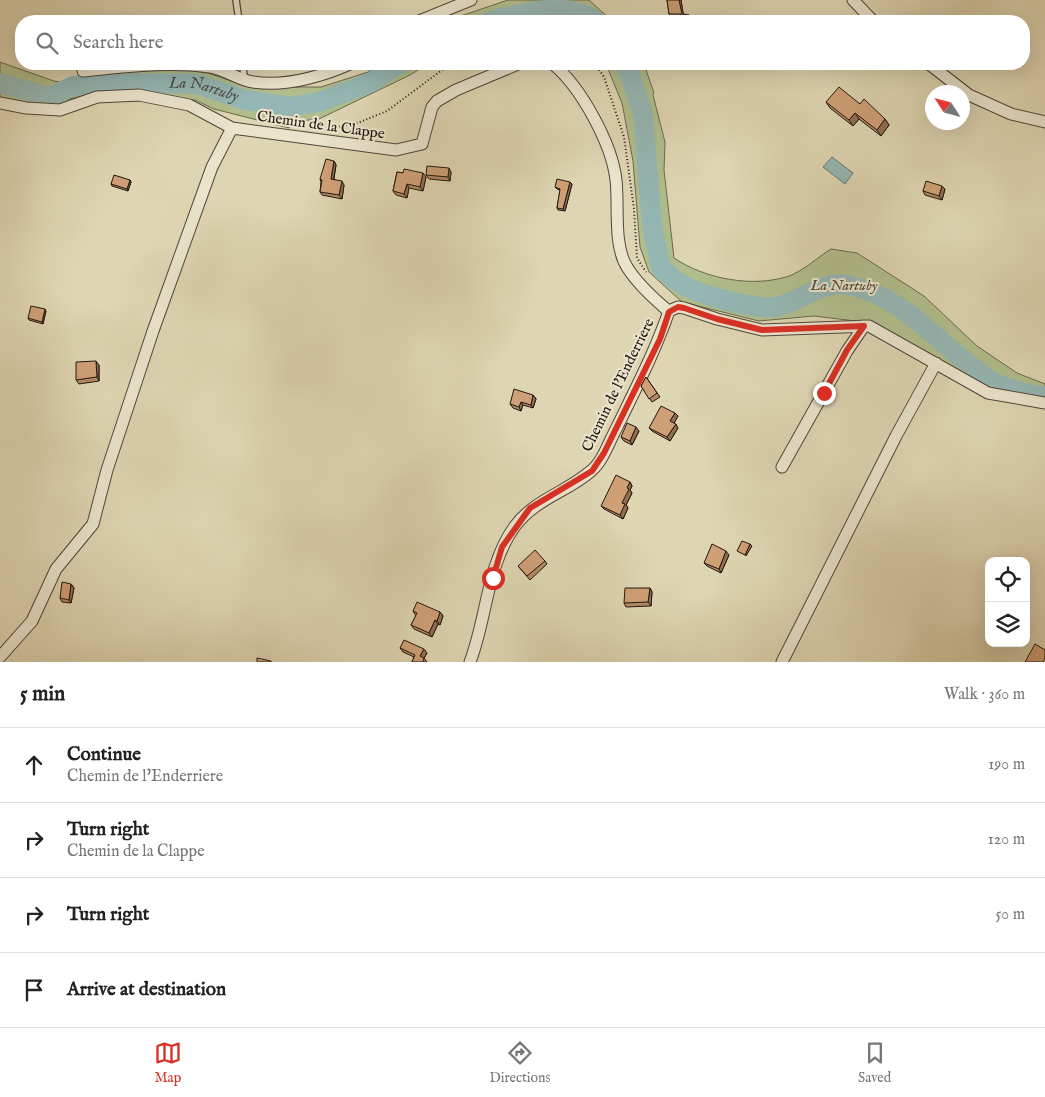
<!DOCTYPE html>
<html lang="en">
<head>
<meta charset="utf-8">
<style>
  body { margin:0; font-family:"IM FELL English",serif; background:#f6f6f6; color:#222 }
  .controls { position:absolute; right:15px; bottom:15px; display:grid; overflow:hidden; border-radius:10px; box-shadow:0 5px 20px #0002 }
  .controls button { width:45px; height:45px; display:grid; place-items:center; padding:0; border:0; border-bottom:1px solid #e0e0e0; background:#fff; color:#222; font:25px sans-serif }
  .compass { position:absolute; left:925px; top:85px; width:45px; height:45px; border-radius:50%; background:#fff; box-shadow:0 5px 20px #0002; rotate:306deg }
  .stop { position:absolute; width:15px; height:15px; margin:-11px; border:4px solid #d93025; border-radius:50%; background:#fff }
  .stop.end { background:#d93025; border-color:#fff; box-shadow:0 1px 5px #0008 }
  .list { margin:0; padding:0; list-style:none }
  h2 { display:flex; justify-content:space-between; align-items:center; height:65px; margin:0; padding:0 20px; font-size:21px }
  h2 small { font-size:16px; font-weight:400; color:#767676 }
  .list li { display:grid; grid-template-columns:32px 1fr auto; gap:15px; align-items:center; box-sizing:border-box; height:75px; padding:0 20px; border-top:1px solid #e0e0e0 }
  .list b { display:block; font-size:19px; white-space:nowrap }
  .list p { margin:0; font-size:16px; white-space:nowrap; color:#767676 }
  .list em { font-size:16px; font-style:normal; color:#767676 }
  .icon { flex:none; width:28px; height:28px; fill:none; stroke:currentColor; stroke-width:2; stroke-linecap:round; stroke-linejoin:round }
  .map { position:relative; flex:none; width:1045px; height:662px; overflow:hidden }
  .search { position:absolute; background:#fff; box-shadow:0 5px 20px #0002; left:15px; right:15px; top:15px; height:55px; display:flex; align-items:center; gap:12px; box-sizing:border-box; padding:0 18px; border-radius:20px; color:#767676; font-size:19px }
  .sheet { height:365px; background:#fff }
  nav { display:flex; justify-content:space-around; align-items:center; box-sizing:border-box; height:70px; border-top:1px solid #e0e0e0; background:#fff; font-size:14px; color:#767676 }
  nav a { display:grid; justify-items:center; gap:2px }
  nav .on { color:#d93025 }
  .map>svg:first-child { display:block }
  .green { fill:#b1bd8c; stroke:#696a4e }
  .water { fill:#95b7b4; stroke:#677773 }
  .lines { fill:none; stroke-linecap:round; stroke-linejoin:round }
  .river { stroke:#95b7b4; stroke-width:20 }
  .lane-casing { stroke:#504639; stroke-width:8 }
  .street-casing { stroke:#504639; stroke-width:13 }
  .path { stroke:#211711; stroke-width:2; stroke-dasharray:1 2.5; stroke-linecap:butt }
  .lane { stroke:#eae4cd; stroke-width:5.5 }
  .street { stroke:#eae4cd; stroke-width:11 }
  .wall { fill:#b28965; stroke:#211711 }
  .shaded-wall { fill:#916f52; stroke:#211711 }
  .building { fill:#cf9f75; stroke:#211711 }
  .route { stroke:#d93025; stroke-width:6 }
  .labels { text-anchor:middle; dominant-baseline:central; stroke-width:4; stroke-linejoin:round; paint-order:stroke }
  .street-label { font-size:15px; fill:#211711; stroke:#eae4cd }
  .park-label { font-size:15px; font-style:italic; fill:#4c4936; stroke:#eae4cd }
  .water-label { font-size:16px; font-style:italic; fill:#4a4f4a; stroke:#eae4cd }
</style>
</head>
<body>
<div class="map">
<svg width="1045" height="662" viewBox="0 0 1045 662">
  <rect width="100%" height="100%" fill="#ded5b2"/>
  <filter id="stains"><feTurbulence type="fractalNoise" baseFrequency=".004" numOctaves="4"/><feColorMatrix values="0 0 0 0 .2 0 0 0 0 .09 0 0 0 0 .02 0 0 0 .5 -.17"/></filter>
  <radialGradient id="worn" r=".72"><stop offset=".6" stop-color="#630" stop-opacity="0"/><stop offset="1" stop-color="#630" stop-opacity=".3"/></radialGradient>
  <!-- green -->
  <path class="green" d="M 508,0 L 589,0 L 612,21 L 446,21 Z
    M 0,62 L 54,81 L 71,84 L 82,74 L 193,68 L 249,87 L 321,87 L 368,72 L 379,64 L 428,64 L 410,75 L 319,119 L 290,122 L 289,128 L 214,109 L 195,100 L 106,98 L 96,93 L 69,99 L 64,107 L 0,102 Z
    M 606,64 L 644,64 L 654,93 L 653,95 L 665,142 L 664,170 L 674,258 C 705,279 753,288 789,276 C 803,271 818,257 831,249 L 857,253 L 924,296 L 977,346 L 1017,373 L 1045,384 L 1045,400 L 1001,394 L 872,323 L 814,316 L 759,321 L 682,302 L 649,272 L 640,247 L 633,161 L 622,103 Z"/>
  <!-- water -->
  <path class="water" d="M 832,157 L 853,173 L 845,184 L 823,167 Z"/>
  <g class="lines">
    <!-- river -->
    <g class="river">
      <path d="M 490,21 C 522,13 569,0 596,21"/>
      <path d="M 626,64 L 643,114 L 652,226 L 661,268 C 667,273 674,280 681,284 C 699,295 756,310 776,307 C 799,303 820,280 848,285 C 908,297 943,351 992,381 C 1004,389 1024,392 1039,396 L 1045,396"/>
      <path id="s1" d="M 0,83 L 49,97 L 73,86 L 96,83 L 197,84 L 245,100 L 290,107 L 319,102 L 370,83 L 399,64"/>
    </g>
    <!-- lane casing -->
    <g class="lane-casing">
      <path id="lane" d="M 236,0 L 239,21
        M 243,64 L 244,79"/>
    </g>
    <!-- street casing -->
    <g class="street-casing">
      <path id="street" d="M 853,0 L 873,21
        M 419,21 L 471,0
        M 553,64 C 581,87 612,144 616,180 C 619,205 613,245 627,267 C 636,282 652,297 666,309 L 669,311 L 678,307 L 684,308 L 717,319 L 762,330 L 869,326 L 988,393 L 1045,403
        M 929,64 L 969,95 L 1011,114 L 1045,122
        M 83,71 C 125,67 168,61 210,67 C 225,69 238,80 253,82 C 286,87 320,77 350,64
        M 0,103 L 26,108 L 60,110 L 97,97 L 139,95 L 189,105 L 232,128 L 396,150 L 422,144 L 432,107 L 437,101 L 456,90 L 518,64
        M 782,467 L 847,351 L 864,326
        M 0,657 L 32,621 L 56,569 L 93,524 L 107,470 L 153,331 L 212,167 L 232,128
        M 470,662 C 487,618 487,564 515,526 C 535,499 567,492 591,471 C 603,461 609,442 616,429 C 635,390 655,352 669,311
        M 782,662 L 896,436 L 936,363"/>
    </g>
    <!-- path -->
    <path class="path" d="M 595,64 L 604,77 L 624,137 L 634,209 L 637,258 L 646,272
      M 329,129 L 360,122 L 387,111 L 450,64"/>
    <!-- lane -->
    <use href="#lane" class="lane"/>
    <!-- street -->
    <use href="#street" class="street"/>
  </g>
  <!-- wall -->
  <path class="wall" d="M 667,0 L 681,0 L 683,14 L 689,15 L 691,18 L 691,21 L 681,21 L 681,18 L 672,17 L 669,14 Z
    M 826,102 L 860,104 L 885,119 L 889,125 L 881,136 L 859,119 L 853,126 L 830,108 Z
    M 334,161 L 336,165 L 334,179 L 344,185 L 342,199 L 322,195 L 320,192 L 321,182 L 320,179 Z
    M 397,172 L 426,177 L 423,191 L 409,188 L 407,198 L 396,195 L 393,191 Z
    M 451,172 L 450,181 L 429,179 L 426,175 Z
    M 130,180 L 131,182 L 128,191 L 112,186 L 111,184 Z
    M 572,184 L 565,211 L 558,210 L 557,208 L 560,190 L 557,189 L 555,187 Z
    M 945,189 L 942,200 L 925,195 L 923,191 Z
    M 46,311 L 43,324 L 29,320 L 28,318 Z
    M 99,365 L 99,381 L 79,384 L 76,380 Z
    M 646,377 L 660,397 L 652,402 L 641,386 Z
    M 533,395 L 536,399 L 533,408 L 523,405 L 521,411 L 513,408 L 510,404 Z
    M 678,416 L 674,423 L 678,428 L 670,441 L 652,431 L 649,428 Z
    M 639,431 L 632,445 L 624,441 L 621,437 Z
    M 630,482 L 632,486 L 630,490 L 632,493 L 626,505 L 628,508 L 623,519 L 604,509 L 601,506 Z
    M 729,555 L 721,573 L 707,566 L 704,563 Z
    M 545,561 L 547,564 L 530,580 L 518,566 Z
    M 71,584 L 74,588 L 71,603 L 62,602 L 60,598 Z
    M 650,588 L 652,592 L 651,606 L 626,607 L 624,603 Z
    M 413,611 L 440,612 L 443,616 L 440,625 L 438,624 L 432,637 L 414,629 L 411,625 L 416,616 Z
    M 400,648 L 427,653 L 424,658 L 427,662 L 412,662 L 414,657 L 403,652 Z"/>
  <!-- shaded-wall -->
  <path class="shaded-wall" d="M 679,0 L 681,0 L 684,18 L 682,14 Z
    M 689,15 L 691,18 L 691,21 L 688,21 Z
    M 855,113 L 859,119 L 853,126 L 849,120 Z
    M 885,119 L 889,125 L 881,136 L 877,130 Z
    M 334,161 L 336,165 L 333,182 L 331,179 Z
    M 449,168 L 451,172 L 450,181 L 448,177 Z
    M 423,173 L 426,177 L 423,191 L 420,187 Z
    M 130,180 L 131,182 L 128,191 L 127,189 Z
    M 342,181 L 344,185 L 342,199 L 339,195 Z
    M 570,182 L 572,184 L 565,211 L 563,209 Z
    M 407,184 L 409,188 L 407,198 L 404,194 Z
    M 942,186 L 945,189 L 942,200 L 939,196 Z
    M 45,309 L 46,311 L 43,324 L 42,322 Z
    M 96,361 L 99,365 L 99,381 L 97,377 Z
    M 533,395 L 536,399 L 533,408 L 531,405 Z
    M 521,402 L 523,405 L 521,411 L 519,407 Z
    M 675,413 L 678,416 L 673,425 L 670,421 Z
    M 676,424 L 678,428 L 670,441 L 667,437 Z
    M 636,427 L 639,431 L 632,445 L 630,441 Z
    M 630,482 L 632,486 L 630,490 L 632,493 L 626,505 L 628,508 L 623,519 L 620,515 L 622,503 L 627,488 Z
    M 750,544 L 752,546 L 746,556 L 745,555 Z
    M 726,551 L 729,555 L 721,573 L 719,569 Z
    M 71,584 L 74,588 L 71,603 L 69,600 Z
    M 650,588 L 652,592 L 651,606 L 648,602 Z
    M 440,612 L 443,616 L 440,625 L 437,621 Z
    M 435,620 L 438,624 L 432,637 L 429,633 Z
    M 424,649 L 427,653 L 423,660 L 420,656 Z"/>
  <!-- building -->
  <path class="building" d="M 667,0 L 679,0 L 682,14 L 689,15 L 688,21 L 681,21 L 681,14 L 669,14 Z
    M 839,87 L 860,104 L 864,99 L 885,119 L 877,130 L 855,113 L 849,120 L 826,102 Z
    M 326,159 L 334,161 L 331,179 L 342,181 L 339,195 L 320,192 L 322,180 L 320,179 Z
    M 427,166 L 449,168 L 448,177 L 426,175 Z
    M 404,169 L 423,173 L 420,187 L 407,184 L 404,194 L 393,191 L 397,172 L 403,173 Z
    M 114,175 L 130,180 L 127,189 L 111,184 Z
    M 557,179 L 570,182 L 563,209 L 557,208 L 560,189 L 555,187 Z
    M 926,181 L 942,186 L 939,196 L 923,191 Z
    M 31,306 L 45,309 L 42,322 L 28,318 Z
    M 96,361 L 97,377 L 76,380 L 76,362 Z
    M 646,377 L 657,393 L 649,399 L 641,386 Z
    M 514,389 L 533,395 L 531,405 L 521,402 L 519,407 L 510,404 Z
    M 661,406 L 675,413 L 670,421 L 676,424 L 667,437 L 649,428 Z
    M 627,423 L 636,427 L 630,441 L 621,437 Z
    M 616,475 L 630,482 L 627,488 L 629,489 L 622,503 L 625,504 L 620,515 L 601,506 Z
    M 742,541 L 750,544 L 745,555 L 737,551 Z
    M 712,544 L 726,551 L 719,569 L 704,563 Z
    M 535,550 L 545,561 L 527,576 L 518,566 Z
    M 1017,557 L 1024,561 L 1016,561 Z
    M 62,582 L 71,584 L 69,600 L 60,598 Z
    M 625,588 L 650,588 L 648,602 L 624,603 Z
    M 417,602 L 440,612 L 437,621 L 435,620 L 429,633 L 411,625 L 417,613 L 413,611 Z
    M 404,640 L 424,649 L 420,656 L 424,658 L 423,662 L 412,662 L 415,655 L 400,648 Z
    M 1035,644 L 1045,650 L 1045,658 L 1043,662 L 1025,662 Z
    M 257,658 L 271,661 L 271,662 L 257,662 Z"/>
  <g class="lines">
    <!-- route -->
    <path class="route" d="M 493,578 L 502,547 L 530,508 L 592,471 L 604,453 L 660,339 L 669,312 L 678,307 L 684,308 L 717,319 L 762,330 L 864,326 L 847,350 L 824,393"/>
  </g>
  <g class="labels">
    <!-- street labels -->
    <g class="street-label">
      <text transform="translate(321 125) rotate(8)">Chemin de la Clappe</text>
      <text transform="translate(618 385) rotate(-64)">Chemin de l'Enderriere</text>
    </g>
    <!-- park labels -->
    <g class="park-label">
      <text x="844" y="285">La Nartuby</text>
    </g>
    <!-- water labels -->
    <g class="water-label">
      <text stroke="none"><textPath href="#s1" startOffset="209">La Nartuby</textPath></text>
    </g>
  </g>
  <rect width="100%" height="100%" filter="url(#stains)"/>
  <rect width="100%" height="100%" fill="url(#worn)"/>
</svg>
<div class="controls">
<button><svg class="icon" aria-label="locate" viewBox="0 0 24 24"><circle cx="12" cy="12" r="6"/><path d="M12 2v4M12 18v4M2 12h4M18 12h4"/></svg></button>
<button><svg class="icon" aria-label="layers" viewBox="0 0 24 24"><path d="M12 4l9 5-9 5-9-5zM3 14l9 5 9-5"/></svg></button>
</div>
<svg class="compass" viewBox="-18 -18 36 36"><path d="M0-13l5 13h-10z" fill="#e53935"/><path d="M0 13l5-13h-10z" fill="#767676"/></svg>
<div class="stop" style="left:493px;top:578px"></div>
<div class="stop end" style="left:824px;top:393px"></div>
<div class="search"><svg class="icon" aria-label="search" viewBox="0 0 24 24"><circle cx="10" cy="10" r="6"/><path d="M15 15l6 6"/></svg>Search here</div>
</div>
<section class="sheet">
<h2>5 min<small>Walk · 360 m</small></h2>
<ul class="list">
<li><svg class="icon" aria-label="ahead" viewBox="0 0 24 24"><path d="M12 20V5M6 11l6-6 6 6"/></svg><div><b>Continue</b><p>Chemin de l'Enderriere</p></div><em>190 m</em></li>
<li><svg class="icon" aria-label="right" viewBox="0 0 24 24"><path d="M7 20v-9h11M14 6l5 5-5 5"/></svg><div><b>Turn right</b><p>Chemin de la Clappe</p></div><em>120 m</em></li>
<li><svg class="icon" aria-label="right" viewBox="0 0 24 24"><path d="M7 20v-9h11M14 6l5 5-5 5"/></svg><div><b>Turn right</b></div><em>50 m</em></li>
<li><svg class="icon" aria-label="arrive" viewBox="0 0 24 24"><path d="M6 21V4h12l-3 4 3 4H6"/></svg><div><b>Arrive at destination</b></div></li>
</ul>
</section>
<nav>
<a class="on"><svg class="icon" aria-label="map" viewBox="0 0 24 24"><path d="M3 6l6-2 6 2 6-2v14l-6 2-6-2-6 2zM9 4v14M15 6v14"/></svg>Map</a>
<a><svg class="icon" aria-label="directions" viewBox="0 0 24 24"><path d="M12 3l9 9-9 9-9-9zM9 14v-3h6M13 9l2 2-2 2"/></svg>Directions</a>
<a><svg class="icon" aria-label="saved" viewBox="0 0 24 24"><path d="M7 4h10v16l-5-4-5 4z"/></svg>Saved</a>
</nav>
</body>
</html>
